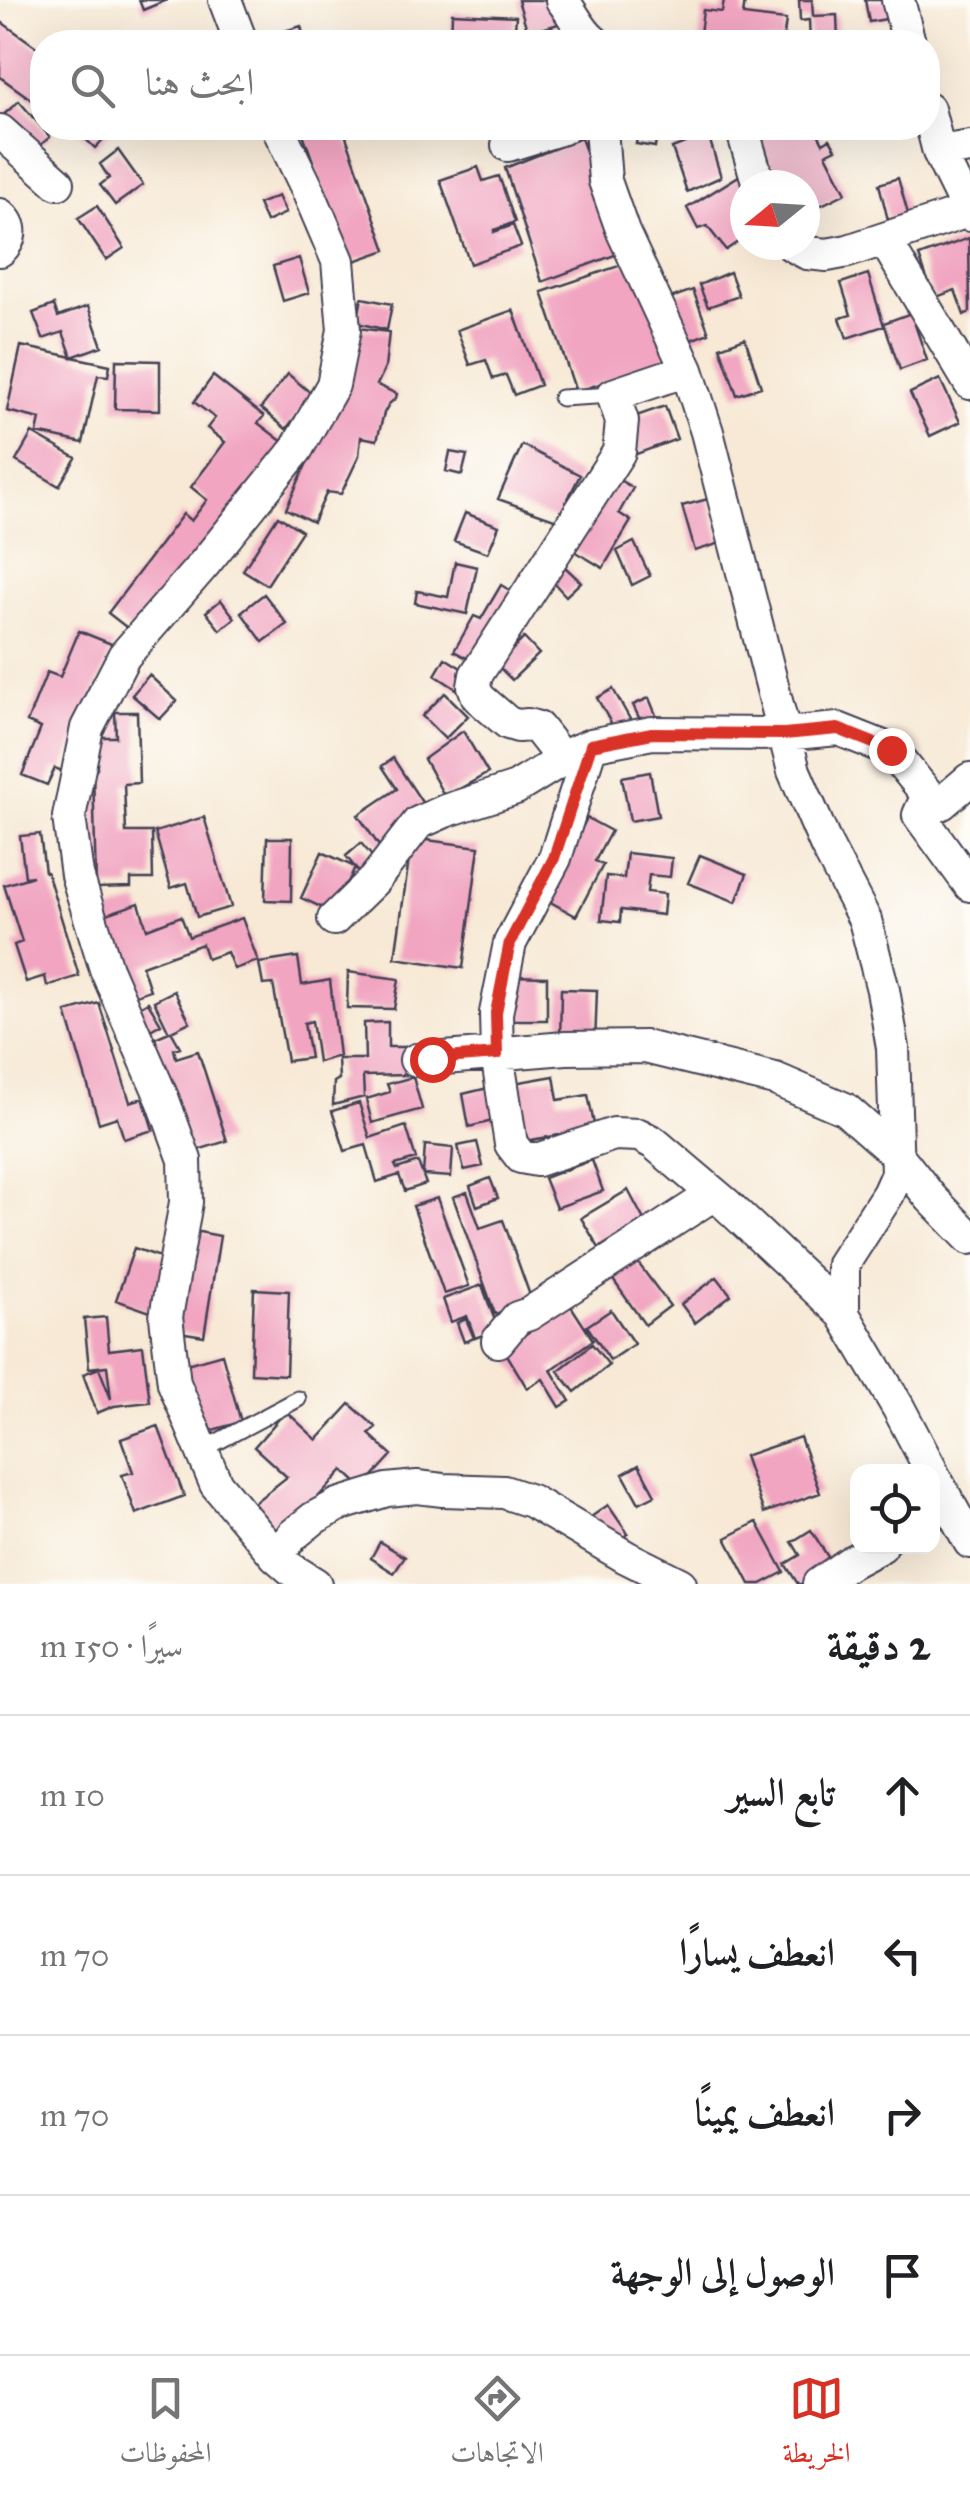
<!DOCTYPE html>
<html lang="ar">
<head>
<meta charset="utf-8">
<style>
  body { margin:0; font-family:"IM FELL Great Primer",Amiri,serif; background:#f6f6f6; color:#202124; direction:rtl }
  .controls { position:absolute; right:30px; bottom:30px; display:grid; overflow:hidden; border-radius:20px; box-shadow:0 10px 40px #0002 }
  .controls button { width:90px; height:90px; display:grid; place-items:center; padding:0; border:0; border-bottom:2px solid #e0e0e0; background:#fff; color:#202124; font:50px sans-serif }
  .compass { position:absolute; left:730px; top:170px; width:90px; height:90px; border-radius:50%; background:#fff; box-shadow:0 10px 40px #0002; rotate:252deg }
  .stop { position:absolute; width:30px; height:30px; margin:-22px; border:8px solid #d93025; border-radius:50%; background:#fff }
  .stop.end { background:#d93025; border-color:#fff; box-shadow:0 2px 10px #0008 }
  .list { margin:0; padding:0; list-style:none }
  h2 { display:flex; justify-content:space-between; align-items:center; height:130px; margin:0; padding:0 40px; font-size:42px }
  h2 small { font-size:32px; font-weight:400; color:#757577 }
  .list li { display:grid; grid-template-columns:65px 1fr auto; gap:30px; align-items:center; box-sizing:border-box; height:160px; padding:0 40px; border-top:2px solid #e0e0e0 }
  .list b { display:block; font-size:38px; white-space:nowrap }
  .list em { font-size:32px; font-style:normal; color:#757577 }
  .icon { flex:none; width:55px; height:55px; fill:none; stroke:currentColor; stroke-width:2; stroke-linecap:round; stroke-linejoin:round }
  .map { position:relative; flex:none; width:970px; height:1584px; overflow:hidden; direction:ltr }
  .search { position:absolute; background:#fff; box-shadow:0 10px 40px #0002; left:30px; right:30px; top:30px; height:110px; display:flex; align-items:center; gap:25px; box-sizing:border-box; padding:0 35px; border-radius:40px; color:#757577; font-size:38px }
  .sheet { height:770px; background:#fff }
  nav { display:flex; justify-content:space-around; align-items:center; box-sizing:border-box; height:140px; border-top:2px solid #e0e0e0; background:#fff; font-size:28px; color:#757577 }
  nav a { display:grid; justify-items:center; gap:5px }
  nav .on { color:#d93025 }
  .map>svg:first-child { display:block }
  .building { fill:#f1a5c1 }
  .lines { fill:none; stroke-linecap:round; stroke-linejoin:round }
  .lane-casing { stroke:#424052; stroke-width:19 }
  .street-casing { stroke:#424052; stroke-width:36 }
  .lane { stroke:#fff; stroke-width:15 }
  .street { stroke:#fff; stroke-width:32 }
  .route { stroke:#d93025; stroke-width:12 }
</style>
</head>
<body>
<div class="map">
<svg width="970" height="1584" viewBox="0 0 970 1584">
  <rect width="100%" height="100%" fill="#fdfcf7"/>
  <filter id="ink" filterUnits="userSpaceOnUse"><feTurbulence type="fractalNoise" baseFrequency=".01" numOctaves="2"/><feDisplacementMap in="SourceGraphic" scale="20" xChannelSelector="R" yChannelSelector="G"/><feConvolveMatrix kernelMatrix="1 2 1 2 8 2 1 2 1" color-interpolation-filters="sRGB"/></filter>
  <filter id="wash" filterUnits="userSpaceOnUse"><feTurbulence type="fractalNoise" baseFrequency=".0048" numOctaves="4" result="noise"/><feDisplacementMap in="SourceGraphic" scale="40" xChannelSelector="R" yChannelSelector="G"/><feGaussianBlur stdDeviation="2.25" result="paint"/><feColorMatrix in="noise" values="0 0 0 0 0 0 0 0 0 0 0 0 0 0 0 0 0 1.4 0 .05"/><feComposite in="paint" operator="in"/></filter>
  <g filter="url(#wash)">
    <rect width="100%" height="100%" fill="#f7e9d5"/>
    <g id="blocks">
      <!-- building -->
      <path class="building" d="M 139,0 L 167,0 L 143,10 Z
        M 518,0 L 555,0 L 562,23 L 528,33 Z
        M 724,0 L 745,0 L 743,15 L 786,20 L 783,42 L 699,42 L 703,10 L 722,12 Z
        M 799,0 L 812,0 L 813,16 L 837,15 L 838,42 L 810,42 L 809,20 L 800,21 Z
        M 865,0 L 888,0 L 892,18 L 869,22 Z
        M 452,13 L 516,16 L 514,42 L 451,42 Z
        M 0,21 L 42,51 L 42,107 L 0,77 Z
        M 301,26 L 305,42 L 258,42 L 257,39 Z
        M 19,101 L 50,137 L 30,154 L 0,118 Z
        M 74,128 L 114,128 L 95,148 Z
        M 301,128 L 343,128 L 386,250 L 349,263 Z
        M 751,128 L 815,128 L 823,143 L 830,139 L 836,149 L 826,154 L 846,193 L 805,213 L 805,185 L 780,185 Z
        M 638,130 L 657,132 L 655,147 L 636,144 Z
        M 708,134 L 721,177 L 687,192 L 672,148 Z
        M 581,138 L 623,252 L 542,282 L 505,168 Z
        M 118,150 L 143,185 L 115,205 L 100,185 L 109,178 L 100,164 Z
        M 478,167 L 483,181 L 499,176 L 515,222 L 494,230 L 494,232 L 513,225 L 521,246 L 470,264 L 440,180 Z
        M 742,174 L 745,185 L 745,237 L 726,250 L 707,226 L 698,229 L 687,208 Z
        M 898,178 L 908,214 L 888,220 L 879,184 Z
        M 278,196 L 286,213 L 266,222 L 258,204 Z
        M 97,206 L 124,248 L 106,260 L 78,218 Z
        M 969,238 L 970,312 L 964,315 L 955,290 L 934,298 L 919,256 Z
        M 299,258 L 309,293 L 283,301 L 273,266 Z
        M 636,260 L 670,360 L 576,392 L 542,292 Z
        M 730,272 L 739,296 L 708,307 L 699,285 Z
        M 868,274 L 884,326 L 847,338 L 840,318 L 851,315 L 841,283 Z
        M 693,290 L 709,333 L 683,343 L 665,300 Z
        M 362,298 L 392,304 L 387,330 L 357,323 Z
        M 54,305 L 58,317 L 88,306 L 102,346 L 72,357 L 63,332 L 43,339 L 33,313 Z
        M 513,310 L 540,385 L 514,395 L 506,375 L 493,379 L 486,360 L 470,365 L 457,330 Z
        M 911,313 L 927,360 L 900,370 L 884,323 Z
        M 358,328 L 389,332 L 385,368 L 377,385 L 397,394 L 396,398 L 389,404 L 384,413 L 377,440 L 361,437 L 359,456 L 341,494 L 327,492 L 313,522 L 286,509 L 338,394 Z
        M 745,338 L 761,387 L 737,395 L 720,347 Z
        M 21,346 L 110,365 L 108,376 L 98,375 L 83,443 L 37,433 L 40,419 L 7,411 Z
        M 116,360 L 160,361 L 160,410 L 115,409 Z
        M 288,374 L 313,395 L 286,429 L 261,408 Z
        M 213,376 L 264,416 L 258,423 L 288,446 L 135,634 L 108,613 L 183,514 L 191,521 L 207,500 L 191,487 L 225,442 L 207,428 L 215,418 L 194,402 Z
        M 940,379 L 960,422 L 930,436 L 910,393 Z
        M 665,406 L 677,439 L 634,455 L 622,421 Z
        M 32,433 L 76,458 L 59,486 L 16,461 Z
        M 522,445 L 580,475 L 557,520 L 498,499 Z
        M 450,452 L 467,455 L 462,475 L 446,471 Z
        M 616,478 L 633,488 L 619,513 L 631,521 L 603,568 L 573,550 Z
        M 708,499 L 721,543 L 695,551 L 682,506 Z
        M 465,513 L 499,526 L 488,553 L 454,541 Z
        M 278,516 L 302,531 L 267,585 L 243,570 Z
        M 634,542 L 650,576 L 632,585 L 617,551 Z
        M 455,562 L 477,567 L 467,614 L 415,603 L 417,591 L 448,597 Z
        M 565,567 L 581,582 L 566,596 L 552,581 Z
        M 501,585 L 516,594 L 476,663 L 454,651 L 474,616 L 481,619 Z
        M 264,594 L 287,624 L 263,642 L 241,612 Z
        M 221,600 L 235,618 L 220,630 L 206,612 Z
        M 79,631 L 114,645 L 62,771 L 55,768 L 47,785 L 22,775 L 41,728 L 27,722 L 47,672 L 60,677 Z
        M 524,638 L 539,654 L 512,680 L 497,665 Z
        M 445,658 L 469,673 L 458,690 L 435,675 Z
        M 149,675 L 177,701 L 160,719 L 132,695 Z
        M 613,689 L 631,721 L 615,730 L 597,698 Z
        M 445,693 L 468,716 L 445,739 L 422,716 Z
        M 649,698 L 658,720 L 643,726 L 633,705 Z
        M 115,712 L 137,712 L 139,783 L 124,784 L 126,832 L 152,832 L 153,879 L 131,879 L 131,887 L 96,888 L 93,768 L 97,768 L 96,737 L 116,737 Z
        M 463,731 L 488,773 L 445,797 L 424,759 Z
        M 393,758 L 429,813 L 379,846 L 358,815 L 397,789 L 382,766 Z
        M 650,772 L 658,816 L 630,821 L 622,777 Z
        M 204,817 L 231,907 L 197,917 L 187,883 L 171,888 L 155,832 Z
        M 587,818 L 611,831 L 595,861 L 603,865 L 576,916 L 545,899 Z
        M 40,834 L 45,872 L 47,872 L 79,976 L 47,986 L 45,976 L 26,982 L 14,945 L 22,942 L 4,885 L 33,876 L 25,877 L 20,836 Z
        M 267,838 L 292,838 L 291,901 L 265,900 Z
        M 412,838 L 479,847 L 463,968 L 395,958 Z
        M 361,843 L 376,861 L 360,874 L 346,856 Z
        M 322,852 L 355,867 L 334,913 L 301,898 Z
        M 627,853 L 672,858 L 670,877 L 649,875 L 647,892 L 665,894 L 663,915 L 621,910 L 620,922 L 601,920 L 606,876 L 624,878 Z
        M 700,855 L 747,874 L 736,902 L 688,883 Z
        M 139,903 L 147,929 L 181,916 L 189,937 L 242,918 L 258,961 L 234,969 L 227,952 L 207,959 L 202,944 L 142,966 L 150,990 L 125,999 L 95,918 Z
        M 298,957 L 302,985 L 330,980 L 339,1056 L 318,1062 L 312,1021 L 304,1023 L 310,1058 L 287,1061 L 273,984 L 263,985 L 259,963 Z
        M 348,972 L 399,979 L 394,1009 L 347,1008 Z
        M 509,976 L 547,977 L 547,1020 L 509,1020 Z
        M 561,989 L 597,990 L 595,1046 L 560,1045 Z
        M 174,991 L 190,1022 L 171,1031 L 180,1047 L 174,1049 L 176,1058 L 198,1051 L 227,1141 L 188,1153 L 155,1048 L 158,1047 L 155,1038 L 169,1032 L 154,1001 Z
        M 148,1002 L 161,1024 L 141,1035 L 129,1013 Z
        M 99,1003 L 130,1102 L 143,1098 L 153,1130 L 124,1139 L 117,1117 L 99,1123 L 66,1012 Z
        M 388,1022 L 388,1047 L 408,1047 L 410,1059 L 409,1075 L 363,1076 L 364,1097 L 333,1105 L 334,1082 L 339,1079 L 338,1059 L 365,1059 L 364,1023 Z
        M 554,1076 L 558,1100 L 588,1095 L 595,1129 L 525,1141 L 514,1083 Z
        M 413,1077 L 422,1109 L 372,1123 L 366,1099 L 390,1092 L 387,1084 Z
        M 492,1087 L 500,1119 L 469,1127 L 463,1094 Z
        M 359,1103 L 370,1138 L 406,1126 L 416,1159 L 395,1165 L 397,1169 L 418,1162 L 426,1184 L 405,1191 L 399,1175 L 377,1182 L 366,1145 L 345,1151 L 332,1111 Z
        M 477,1142 L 483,1166 L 464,1170 L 458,1146 Z
        M 425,1145 L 453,1148 L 451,1177 L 423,1175 Z
        M 592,1160 L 603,1191 L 556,1208 L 544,1178 Z
        M 490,1178 L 498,1198 L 477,1206 L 470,1186 Z
        M 628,1190 L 644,1220 L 599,1248 L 581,1218 Z
        M 467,1192 L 480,1228 L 503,1220 L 532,1301 L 495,1314 L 453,1197 Z
        M 437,1198 L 469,1286 L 444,1294 L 413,1206 Z
        M 189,1230 L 220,1236 L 204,1336 L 173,1331 Z
        M 134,1248 L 169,1260 L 150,1312 L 116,1300 Z
        M 633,1256 L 670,1306 L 645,1325 L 609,1274 Z
        M 717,1277 L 731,1295 L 695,1323 L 681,1304 Z
        M 482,1285 L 498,1329 L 475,1338 L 467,1316 L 451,1322 L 443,1299 Z
        M 254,1289 L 289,1291 L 286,1375 L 251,1373 Z
        M 571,1306 L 593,1340 L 551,1370 L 570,1401 L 560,1407 L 543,1379 L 527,1388 L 503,1348 Z
        M 611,1310 L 634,1344 L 610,1360 L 587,1326 Z
        M 106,1317 L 109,1350 L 143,1346 L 150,1402 L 114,1406 L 97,1413 L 83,1374 L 99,1368 L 111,1399 L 107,1366 L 89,1368 L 84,1319 Z
        M 466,1319 L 474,1338 L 464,1342 L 457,1323 Z
        M 592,1344 L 609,1365 L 575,1392 L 558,1371 Z
        M 222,1354 L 241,1422 L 202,1433 L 183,1365 Z
        M 350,1404 L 376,1427 L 369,1434 L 392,1455 L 362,1488 L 343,1470 L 307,1509 L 273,1536 L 246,1509 L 287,1477 L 254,1447 L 286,1411 L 317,1440 Z
        M 158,1426 L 184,1496 L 136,1514 L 122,1475 L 133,1472 L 121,1439 Z
        M 800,1437 L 820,1493 L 764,1513 L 744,1456 Z
        M 639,1465 L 655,1495 L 639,1503 L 623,1474 Z
        M 608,1505 L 628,1534 L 612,1546 L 591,1517 Z
        M 757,1522 L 784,1572 L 761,1584 L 750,1584 L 726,1538 Z
        M 811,1530 L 835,1568 L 811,1584 L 798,1584 L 785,1564 L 800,1555 L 792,1542 Z
        M 380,1542 L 405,1557 L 394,1573 L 371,1558 Z"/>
    </g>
  </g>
  <g filter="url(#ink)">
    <use href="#blocks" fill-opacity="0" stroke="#424052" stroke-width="2.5"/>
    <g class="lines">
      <!-- lane casing -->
      <g class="lane-casing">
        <path id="lane" d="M 561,398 L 613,395
          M 202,1450 L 298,1399"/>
      </g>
      <!-- street casing -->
      <g class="street-casing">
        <path id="street" d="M 225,0 L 241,42
          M 562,0 C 573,13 580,32 594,42
          M 898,0 L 909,42
          M 928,109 L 939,152 L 970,215
          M 278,128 L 306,186 L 338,261 L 344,330 L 333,385 L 296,450 L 204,564 L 124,656 L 87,728 L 69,817 L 77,875 L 106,969 L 163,1100 L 185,1160 L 186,1202 L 166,1317 L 174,1383 L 216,1484 L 276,1556 L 291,1569 L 315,1584
          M 601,128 L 605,181 L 623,232 L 687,370 L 707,432 L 794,771 L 826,845 L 865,920 L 883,990 L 893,1048 L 897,1174 L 888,1194 L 843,1264 L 843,1314 L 898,1407 L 932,1472
          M 742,128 L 759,185
          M 0,131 L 58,183
          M 508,145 L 563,128
          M 939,152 L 970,147
          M 0,215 C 13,226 12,239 0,250
          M 884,239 L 970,383
          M 792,245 L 807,253 L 827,255 L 848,251 L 968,211
          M 591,745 L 555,858 L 510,943 L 496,1013 L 497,1054 L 511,1144 L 521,1157 L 537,1160 L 614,1134 L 639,1135 L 654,1143 L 726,1204 L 843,1314
          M 563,760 L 538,728 L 528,725 L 518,726 L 508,723 L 478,697 L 474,686 L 476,675 L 619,452 L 622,421 L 613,395 L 687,370
          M 919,815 L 942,803 L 970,779
          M 334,919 L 374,880 L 418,823 L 445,811 L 516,788 L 576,751 L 591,745 L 652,733 L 784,734 L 838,729 L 891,750 L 928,795 L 919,815 L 970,885
          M 416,1060 L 424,1061 L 432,1059 L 566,1048 L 645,1047 L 775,1079 L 845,1109 L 896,1154 L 931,1198 L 970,1238
          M 498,1341 L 517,1318 L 529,1314 L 714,1194
          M 932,1473 L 970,1542
          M 276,1556 L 293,1535 L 314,1518 L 338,1505 L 387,1490 L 417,1487 L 443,1490 L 504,1492 L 531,1501 L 626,1557 L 680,1584
          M 819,1584 L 851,1562 L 881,1546"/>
      </g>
      <!-- lane -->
      <use href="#lane" class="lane"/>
      <!-- street -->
      <use href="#street" class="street"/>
    </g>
  </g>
  <g class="lines" filter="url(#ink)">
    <!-- route -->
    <path class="route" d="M 432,1059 L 497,1054 L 496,1013 L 510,942 L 554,858 L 591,745 L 652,733 L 784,734 L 838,729 L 891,750"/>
  </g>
</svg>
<div class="controls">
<button><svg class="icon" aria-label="locate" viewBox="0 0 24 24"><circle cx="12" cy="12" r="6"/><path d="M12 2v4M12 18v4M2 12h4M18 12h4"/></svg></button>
</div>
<svg class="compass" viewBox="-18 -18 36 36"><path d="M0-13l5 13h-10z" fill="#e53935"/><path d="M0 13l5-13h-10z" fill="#757577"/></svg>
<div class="stop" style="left:432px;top:1059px"></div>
<div class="stop end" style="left:891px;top:750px"></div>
<div class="search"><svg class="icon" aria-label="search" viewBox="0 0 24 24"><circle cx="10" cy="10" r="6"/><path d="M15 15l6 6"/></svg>ابحث هنا</div>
</div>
<section class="sheet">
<h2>2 دقيقة<small>سيرًا · 150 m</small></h2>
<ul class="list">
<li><svg class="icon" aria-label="ahead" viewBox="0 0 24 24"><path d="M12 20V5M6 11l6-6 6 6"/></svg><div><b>تابع السير</b></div><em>10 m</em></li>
<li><svg class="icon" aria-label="left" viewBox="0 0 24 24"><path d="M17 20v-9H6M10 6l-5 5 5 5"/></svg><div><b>انعطف يسارًا</b></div><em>70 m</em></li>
<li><svg class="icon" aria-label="right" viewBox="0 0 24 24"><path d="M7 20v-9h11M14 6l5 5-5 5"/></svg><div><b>انعطف يمينًا</b></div><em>70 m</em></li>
<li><svg class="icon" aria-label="arrive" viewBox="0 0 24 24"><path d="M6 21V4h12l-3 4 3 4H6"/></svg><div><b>الوصول إلى الوجهة</b></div></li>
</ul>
</section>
<nav>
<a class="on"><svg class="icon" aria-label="map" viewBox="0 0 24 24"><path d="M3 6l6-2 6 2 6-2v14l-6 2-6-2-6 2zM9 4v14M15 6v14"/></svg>الخريطة</a>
<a><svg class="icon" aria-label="directions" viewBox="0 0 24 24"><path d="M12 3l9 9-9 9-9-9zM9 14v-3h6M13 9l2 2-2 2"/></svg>الاتجاهات</a>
<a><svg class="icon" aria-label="saved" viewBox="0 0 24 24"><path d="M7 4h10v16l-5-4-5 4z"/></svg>المحفوظات</a>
</nav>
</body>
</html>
